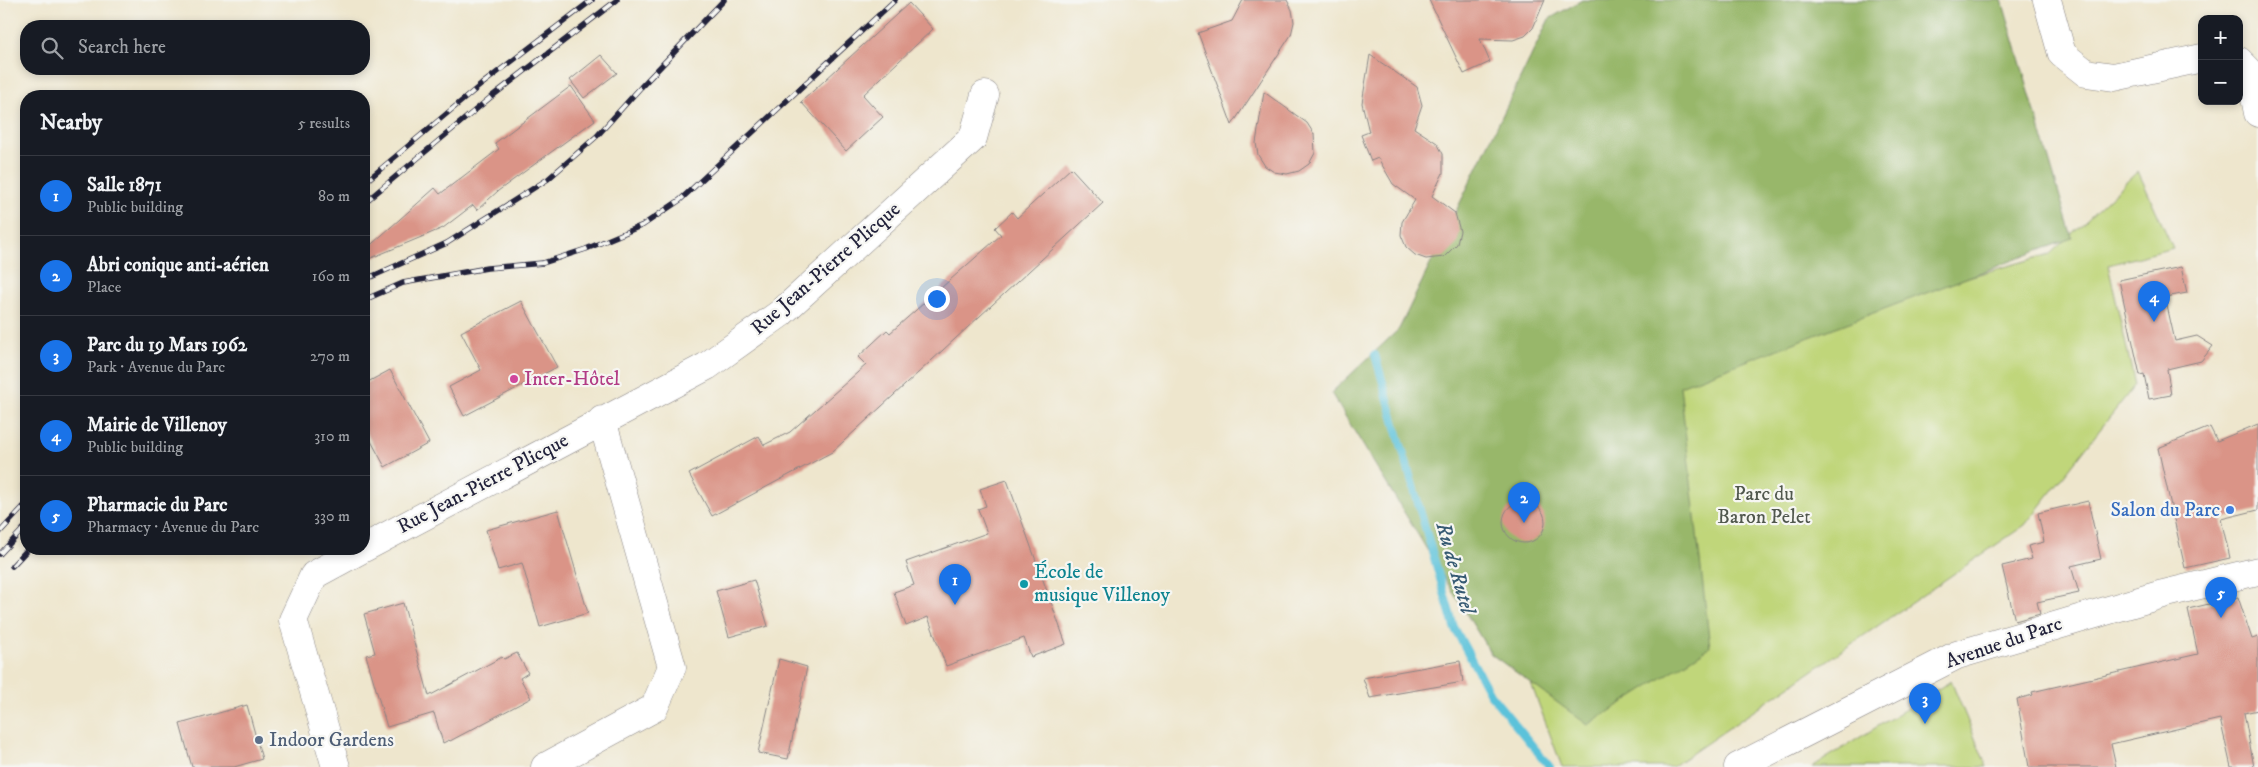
<!DOCTYPE html>
<html lang="en">
<head>
<meta charset="utf-8">
<style>
  body { margin:0; font-family:"IM FELL DW Pica",serif; background:#20242c; color:#f1f3f6 }
  .controls { position:absolute; right:15px; top:15px; display:grid; overflow:hidden; border-radius:10px; box-shadow:0 2px 8px #0003 }
  .controls button { width:45px; height:45px; display:grid; place-items:center; padding:0; border:0; border-bottom:1px solid #363941; background:#171b24; color:#f1f3f6; font:25px sans-serif }
  .you { position:absolute; left:936px; top:298px; width:18px; height:18px; margin:-12px; border:4px solid #fff; border-radius:50%; background:#1a73e8; box-shadow:0 0 0 8px #1a73e833 }
  .badge { display:grid; place-items:center; width:32px; height:32px; border-radius:50%; background:#1a73e8; color:#fff; font-size:16px; font-weight:700 }
  .pin { position:absolute; translate:-50% -41px; filter:drop-shadow(0 1px 2px #0008) }
  .pin::after { content:''; position:absolute; top:26px; width:18px; height:15px; background:inherit; clip-path:polygon(0 0,100% 0,50% 100%) }
  .list { margin:0; padding:0; list-style:none }
  h2 { display:flex; justify-content:space-between; align-items:center; height:65px; margin:0; padding:0 20px; font-size:21px }
  h2 small { font-size:16px; font-weight:400; color:#9ea1a6 }
  .list li { display:grid; grid-template-columns:32px 1fr auto; gap:15px; align-items:center; box-sizing:border-box; height:80px; padding:0 20px; border-top:1px solid #363941 }
  .list b { display:block; font-size:19px; white-space:nowrap }
  .list p { margin:0; font-size:16px; white-space:nowrap; color:#9ea1a6 }
  .list em { font-size:16px; font-style:normal; color:#9ea1a6 }
  .icon { flex:none; width:28px; height:28px; fill:none; stroke:currentColor; stroke-width:2; stroke-linecap:round; stroke-linejoin:round }
  .map { position:relative; flex:none; width:2258px; height:767px; overflow:hidden }
  .search { position:absolute; background:#171b24; box-shadow:0 2px 8px #0003; left:20px; top:20px; width:350px; height:55px; display:flex; align-items:center; gap:12px; box-sizing:border-box; padding:0 18px; border-radius:20px; color:#9ea1a6; font-size:19px }
  .panel { position:absolute; background:#171b24; box-shadow:0 2px 8px #0003; left:20px; top:90px; width:350px; height:465px; border-radius:20px }
  .map>svg:first-child { display:block }
  .green { fill:#c0d67a; stroke:#717c5a }
  .forest { fill:#98b76a; stroke:#5d6c52 }
  .lines { fill:none; stroke-linecap:round; stroke-linejoin:round }
  .stream { stroke:#5cc2da; stroke-width:8 }
  .building { fill:#da9487 }
  .minor-casing { stroke:#888484; stroke-width:29 }
  .minor { stroke:#fff; stroke-width:28 }
  .rail-casing { stroke:#22223b; stroke-width:5.5 }
  .rail { stroke:#f6f6f2; stroke-width:4; stroke-dasharray:11; stroke-linecap:butt }
  .hotel-dot { fill:#d1479c; stroke:#f6f6f2; stroke-width:2 }
  .shop-dot { fill:#3f7fe0; stroke:#f6f6f2; stroke-width:2 }
  .culture-dot { fill:#0f9aa8; stroke:#f6f6f2; stroke-width:2 }
  .service-dot { fill:#5c6f8a; stroke:#f6f6f2; stroke-width:2 }
  .labels { text-anchor:middle; dominant-baseline:central; stroke-width:4.5; stroke-linejoin:round; paint-order:stroke }
  .street-label { font-size:20px; fill:#22223b; stroke:#f6f6f2 }
  .hotel-label { font-size:20px; fill:#b23c85; stroke:#f6f6f2; text-anchor:start }
  .park-label { font-size:20px; fill:#51584e; stroke:#f6f6f2 }
  .shop-label { font-size:20px; fill:#366cbe; stroke:#f6f6f2; text-anchor:end }
  .culture-label { font-size:20px; fill:#0d838f; stroke:#f6f6f2; text-anchor:start }
  .service-label { font-size:20px; fill:#4e5e75; stroke:#f6f6f2; text-anchor:start }
  .water-label { font-size:21px; font-style:italic; fill:#365a73; stroke:#f6f6f2 }
</style>
</head>
<body>
<div class="map">
<svg width="2258" height="767" viewBox="0 0 2258 767">
  <rect width="100%" height="100%" fill="#f6f6f2"/>
  <filter id="ink" filterUnits="userSpaceOnUse"><feTurbulence type="fractalNoise" baseFrequency=".02" numOctaves="2"/><feDisplacementMap in="SourceGraphic" scale="10" xChannelSelector="R" yChannelSelector="G"/><feConvolveMatrix kernelMatrix="1 2 1 2 8 2 1 2 1" color-interpolation-filters="sRGB"/></filter>
  <filter id="wash" filterUnits="userSpaceOnUse"><feTurbulence type="fractalNoise" baseFrequency=".0096" numOctaves="4" result="noise"/><feDisplacementMap in="SourceGraphic" scale="20" xChannelSelector="R" yChannelSelector="G"/><feGaussianBlur stdDeviation="1.12" result="paint"/><feColorMatrix in="noise" values="0 0 0 0 0 0 0 0 0 0 0 0 0 0 0 0 0 1.4 0 .05"/><feComposite in="paint" operator="in"/></filter>
  <g filter="url(#wash)">
    <rect width="100%" height="100%" fill="#eee6cd"/>
    <!-- green -->
    <path class="green" d="M 2138,171 L 2173,248 L 2108,265 L 2135,385 L 2025,525 L 1672,767 L 1562,767 L 1519,651 L 1646,368 L 2050,254 Z
      M 1951,681 L 1987,767 L 1812,767 Z"/>
    <!-- forest -->
    <path class="forest" d="M 1582,0 L 2002,0 L 2072,238 L 1680,386 L 1710,647 L 1588,725 L 1491,654 L 1331,393 L 1399,329 L 1549,19 Z"/>
    <g class="lines">
      <!-- stream -->
      <path class="stream" d="M 1375,355 L 1454,627 L 1490,694 L 1550,767"/>
    </g>
    <g id="blocks">
      <!-- building -->
      <path class="building" d="M 1243,0 L 1287,0 L 1292,10 L 1294,22 L 1291,35 L 1232,125 L 1198,33 L 1232,21 Z
        M 1429,0 L 1545,0 L 1533,28 L 1525,36 L 1513,40 L 1480,39 L 1490,62 L 1464,74 Z
        M 909,3 L 933,29 L 863,95 L 883,117 L 846,151 L 801,102 Z
        M 601,55 L 617,73 L 584,98 L 570,80 Z
        M 1370,55 L 1417,87 L 1422,105 L 1414,128 L 1437,143 L 1443,154 L 1443,173 L 1432,196 L 1455,213 L 1460,231 L 1457,244 L 1444,257 L 1426,259 L 1415,255 L 1406,247 L 1401,235 L 1402,222 L 1415,200 L 1393,184 L 1378,158 L 1371,161 L 1361,135 L 1369,132 L 1362,103 Z
        M 571,86 L 595,120 L 498,191 L 477,210 L 473,205 L 443,228 L 364,261 L 364,251 L 435,188 L 440,194 L 499,149 L 495,143 Z
        M 1264,92 L 1307,123 L 1314,134 L 1315,153 L 1309,164 L 1299,171 L 1287,174 L 1274,172 L 1265,166 L 1258,155 L 1256,143 Z
        M 1071,168 L 1103,203 L 832,452 L 712,516 L 689,474 L 759,436 L 764,445 L 790,432 L 866,365 L 858,357 L 887,330 L 890,333 L 1001,235 L 995,228 L 1012,212 L 1017,218 Z
        M 2181,267 L 2187,293 L 2165,297 L 2175,341 L 2197,336 L 2213,346 L 2201,361 L 2167,369 L 2171,395 L 2149,399 L 2144,374 L 2140,375 L 2119,280 Z
        M 521,301 L 557,367 L 464,416 L 449,387 L 481,370 L 461,332 Z
        M 390,370 L 429,443 L 385,467 L 364,428 L 364,384 Z
        M 2258,424 L 2258,510 L 2221,519 L 2230,558 L 2185,568 L 2158,448 L 2210,427 L 2217,441 Z
        M 1007,480 L 1066,644 L 1031,657 L 1024,638 L 946,666 L 928,617 L 906,626 L 894,592 L 914,585 L 906,562 L 987,533 L 978,509 L 986,506 L 980,489 Z
        M1503 522a21 21 0 1 1 42 0a21 21 0 1 1-42 0Z
        M 2088,501 L 2101,559 L 2071,566 L 2079,593 L 2037,602 L 2040,614 L 2015,621 L 2002,566 L 2032,559 L 2028,546 L 2044,542 L 2038,513 Z
        M 558,510 L 588,613 L 540,627 L 522,563 L 498,570 L 486,530 Z
        M 754,580 L 768,626 L 729,637 L 716,591 Z
        M 2238,597 L 2252,639 L 2258,637 L 2258,710 L 2244,713 L 2254,767 L 2231,767 L 2220,719 L 2111,744 L 2116,767 L 2029,767 L 2017,699 L 2033,695 L 2032,692 L 2198,654 L 2188,609 Z
        M 403,603 L 429,696 L 502,657 L 504,659 L 517,653 L 528,673 L 520,678 L 531,698 L 450,741 L 449,740 L 443,743 L 434,713 L 387,727 L 366,655 L 375,653 L 364,614 Z
        M 779,659 L 807,667 L 788,759 L 758,753 Z
        M 1460,661 L 1463,682 L 1370,698 L 1363,678 Z
        M 247,705 L 262,759 L 234,767 L 192,767 L 180,724 Z"/>
    </g>
  </g>
  <g filter="url(#ink)">
    <use href="#blocks" fill-opacity="0" stroke="#888484" stroke-width="1"/>
    <g class="lines">
      <!-- minor casing -->
      <g class="minor-casing">
        <path id="minor" d="M 2047,0 L 2062,54 L 2086,73 L 2114,77 L 2202,58
          M 2239,61 L 2250,72 L 2258,113
          M 364,548 L 707,366 L 781,313 L 973,138 L 985,95
          M 336,767 L 293,620 L 314,575 L 362,549
          M 545,767 L 654,708 L 672,667 L 602,420
          M 1738,767 L 1957,655 L 2163,594 L 2258,571"/>
      </g>
      <!-- minor -->
      <use href="#minor" class="minor"/>
      <!-- rail casing -->
      <g class="rail-casing">
        <path id="rail" d="M 364,183 L 482,84 L 592,0
          M 364,203 L 491,97 L 617,0
          M 364,280 L 447,243 L 548,179 L 597,136 L 641,87 L 724,0
          M 364,300 L 403,283 L 487,268 L 543,263 L 586,249 L 643,225 L 680,200 L 895,0
          M 0,532 L 26,504
          M 0,554 L 26,526
          M 12,566 L 28,549"/>
      </g>
      <!-- rail -->
      <use href="#rail" class="rail"/>
    </g>
  </g>
  <!-- markers -->
  <circle class="hotel-dot" cx="514" cy="379" r="5"/>
  <circle class="shop-dot" cx="2230" cy="510" r="5"/>
  <circle class="culture-dot" cx="1024" cy="584" r="5"/>
  <circle class="service-dot" cx="259" cy="740" r="5"/>
  <g class="labels">
    <!-- street labels -->
    <g class="street-label">
      <text transform="translate(826 269) rotate(-41)">Rue Jean-Pierre Plicque</text>
      <text transform="translate(483 484) rotate(-28)">Rue Jean-Pierre Plicque</text>
      <text transform="translate(2004 643) rotate(-19)">Avenue du Parc</text>
    </g>
    <!-- hotel labels -->
    <g class="hotel-label">
      <text x="524" y="379">Inter-Hôtel</text>
    </g>
    <!-- park labels -->
    <g class="park-label">
      <text x="1764" y="494">Parc du<tspan x="1764" dy="23">Baron Pelet</tspan></text>
    </g>
    <!-- shop labels -->
    <g class="shop-label">
      <text x="2220" y="510">Salon du Parc</text>
    </g>
    <!-- culture labels -->
    <g class="culture-label">
      <text x="1034" y="572">École de<tspan x="1034" dy="23">musique Villenoy</tspan></text>
    </g>
    <!-- service labels -->
    <g class="service-label">
      <text x="269" y="740">Indoor Gardens</text>
    </g>
    <!-- water labels -->
    <g class="water-label">
      <text transform="translate(1455 568) rotate(74)">Ru de Rutel</text>
    </g>
  </g>
</svg>
<div class="controls">
<button>+</button>
<button>−</button>
</div>
<div class="you"></div>
<div class="pin badge" style="left:955px;top:605px">1</div>
<div class="pin badge" style="left:1524px;top:523px">2</div>
<div class="pin badge" style="left:1925px;top:724px">3</div>
<div class="pin badge" style="left:2154px;top:322px">4</div>
<div class="pin badge" style="left:2221px;top:618px">5</div>
<div class="search"><svg class="icon" aria-label="search" viewBox="0 0 24 24"><circle cx="10" cy="10" r="6"/><path d="M15 15l6 6"/></svg>Search here</div>
<section class="panel">
<h2>Nearby<small>5 results</small></h2>
<ul class="list">
<li><span class="badge">1</span><div><b>Salle 1871</b><p>Public building</p></div><em>80 m</em></li>
<li><span class="badge">2</span><div><b>Abri conique anti-aérien</b><p>Place</p></div><em>160 m</em></li>
<li><span class="badge">3</span><div><b>Parc du 19 Mars 1962</b><p>Park · Avenue du Parc</p></div><em>270 m</em></li>
<li><span class="badge">4</span><div><b>Mairie de Villenoy</b><p>Public building</p></div><em>310 m</em></li>
<li><span class="badge">5</span><div><b>Pharmacie du Parc</b><p>Pharmacy · Avenue du Parc</p></div><em>330 m</em></li>
</ul>
</section>
</div>
</body>
</html>
